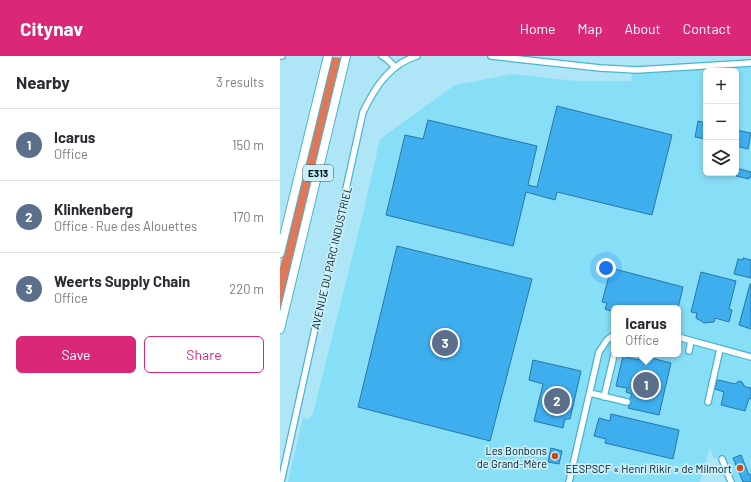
<!DOCTYPE html>
<html lang="en">
<head>
<meta charset="utf-8">
<style>
  body { margin:0; font-family:Barlow,sans-serif; background:#f2f2f3; color:#2b2b33 }
  .controls { position:absolute; right:12px; top:12px; display:grid; overflow:hidden; border-radius:6px; box-shadow:0 2px 6px #0003 }
  .controls button { width:36px; height:36px; display:grid; place-items:center; padding:0; border:0; border-bottom:1px solid #e1e1e2; background:#fff; color:#2b2b33; font:20px sans-serif }
  .you { position:absolute; left:326px; top:212px; width:14px; height:14px; margin:-10px; border:3px solid #fff; border-radius:50%; background:#1a73e8; box-shadow:0 0 0 6px #1a73e833 }
  .badge { display:grid; place-items:center; width:26px; height:26px; border-radius:50%; background:#db2777; color:#fff; font-size:13px; font-weight:700 }
  .pin { position:absolute; translate:-50% -50%; border:2px solid #fff; box-shadow:0 1px 4px #0006 }
  .popup { position:absolute; left:331px; top:249px; width:70px; height:52px; box-sizing:border-box; display:grid; place-content:center; border-radius:6px; background:#fff; filter:drop-shadow(0 1px 3px #0005); font-size:13px; white-space:nowrap; color:#7c7c81 }
  .popup b { font-size:15px; color:#2b2b33 }
  .popup::after { content:''; position:absolute; left:50%; top:100%; margin-left:-8px; border:8px solid transparent; border-top-color:#fff }
  .list { margin:0; padding:0; list-style:none }
  h2 { display:flex; justify-content:space-between; align-items:center; height:52px; margin:0; padding:0 16px; font-size:17px }
  h2 small { font-size:13px; font-weight:400; color:#7c7c81 }
  .list li { display:grid; grid-template-columns:26px 1fr auto; gap:12px; align-items:center; box-sizing:border-box; height:72px; padding:0 16px; border-top:1px solid #e1e1e2 }
  .list b { display:block; font-size:15px; white-space:nowrap }
  .list p { margin:0; font-size:13px; white-space:nowrap; color:#7c7c81 }
  .list em { font-size:13px; font-style:normal; color:#7c7c81 }
  .actions { display:flex; gap:8px; padding:12px 16px }
  .actions a { flex:1; padding:9px 0; border:1px solid #db2777; border-radius:6px; text-align:center; font-size:14px; color:#db2777 }
  .actions .main { background:#db2777; color:#fff }
  .icon { flex:none; width:22px; height:22px; fill:none; stroke:currentColor; stroke-width:2; stroke-linecap:round; stroke-linejoin:round }
  .map { position:relative; flex:none; width:471px; height:426px; overflow:hidden }
  header { display:flex; align-items:center; gap:24px; box-sizing:border-box; height:56px; padding:0 20px; background:#db2777; color:#fff }
  header strong { font-size:19px }
  nav { display:flex; gap:22px; margin-inline-start:auto; font-size:14px }
  main { display:flex }
  aside { flex:1; background:#fff }
  .map>svg:first-child { display:block }
  .built { fill:#87def7; fill-rule:evenodd }
  .forest { fill:#de7858 }
  .building { fill:#3faeee; stroke:#2777a5 }
  .lines { fill:none; stroke-linecap:round; stroke-linejoin:round }
  .minor-casing { stroke:#4bb4d0; stroke-width:8 }
  .highway-casing { stroke:#4bb4d0; stroke-width:10 }
  .minor { stroke:#fff; stroke-width:5.5 }
  .highway { stroke:#fff; stroke-width:8 }
  .poi-dot { fill:#cd4711; stroke:#cbf0fb; stroke-width:1.5 }
  .labels { text-anchor:middle; dominant-baseline:central; stroke-width:3.5; stroke-linejoin:round; paint-order:stroke }
  .shield { fill:#cbf0fb; stroke:#3e5960; stroke-width:1 }
  .shield-label { font-size:10px; font-weight:bold; fill:#02181e }
  .street-label { font-size:11px; fill:#02181e; stroke:#cbf0fb }
  .poi-label { font-size:11px; fill:#02181e; stroke:#cbf0fb; text-anchor:end }
</style>
</head>
<body>
<header>
<strong>Citynav</strong>
<nav><a>Home</a><a>Map</a><a>About</a><a>Contact</a></nav>
</header>
<main>
<aside>
<h2>Nearby<small>3 results</small></h2>
<ul class="list">
<li><span class="badge" style="background:#5c6f8a">1</span><div><b>Icarus</b><p>Office</p></div><em>150 m</em></li>
<li><span class="badge" style="background:#5c6f8a">2</span><div><b>Klinkenberg</b><p>Office · Rue des Alouettes</p></div><em>170 m</em></li>
<li><span class="badge" style="background:#5c6f8a">3</span><div><b>Weerts Supply Chain</b><p>Office</p></div><em>220 m</em></li>
</ul>
<div class="actions"><a class="main">Save</a><a>Share</a></div>
</aside>
<div class="map">
<svg width="471" height="426" viewBox="0 0 471 426">
  <rect width="100%" height="100%" fill="#aee6f7"/>
  <!-- built -->
  <path class="built" d="M 471,3 L 471,426 L 455,426 L 444,399 L 434,403 L 430,392 L 420,426 L 8,426 L 23,362 L 29,363 L 33,357 L 84,153 L 100,83 L 175,29 L 232,18 L 296,25 L 351,25 L 353,10 L 389,9 ZM 426,15 L 456,15 L 456,117 L 426,117 ZM 334,252 L 398,252 L 398,298 L 334,298 Z"/>
  <!-- forest -->
  <path class="forest" d="M 51,1 L 63,2 L 0,255 L 0,212 Z"/>
  <!-- building -->
  <path class="building" d="M 277,50 L 392,79 L 372,159 L 277,136 L 275,144 L 246,136 L 233,190 L 106,159 L 125,79 L 143,83 L 148,64 L 257,90 L 248,129 L 257,131 Z
    M 418,65 L 426,67 L 426,83 L 415,81 Z
    M 456,74 L 471,77 L 468,93 L 456,90 Z
    M 456,112 L 471,116 L 471,121 L 469,121 L 469,123 L 456,120 Z
    M 117,190 L 252,223 L 210,385 L 78,351 Z
    M 463,202 L 471,204 L 471,222 L 454,218 L 458,203 L 463,204 Z
    M 331,212 L 403,231 L 398,252 L 334,252 L 334,256 L 325,253 L 327,247 L 322,246 Z
    M 421,216 L 456,225 L 449,253 L 452,254 L 449,266 L 435,262 L 434,266 L 424,267 L 416,262 L 417,257 L 411,256 Z
    M 470,228 L 471,228 L 471,273 L 459,269 Z
    M 359,299 L 391,307 L 379,359 L 348,352 L 351,347 L 350,343 L 352,338 L 346,336 L 347,332 L 336,330 L 343,300 L 358,304 Z
    M 253,304 L 301,315 L 290,363 L 285,363 L 283,372 L 254,365 L 263,328 L 249,324 Z
    M 439,324 L 455,328 L 459,325 L 462,326 L 465,331 L 471,332 L 471,343 L 469,342 L 465,355 L 441,349 L 444,336 L 435,333 L 437,325 Z
    M 331,358 L 399,374 L 393,403 L 325,387 L 326,383 L 314,380 L 319,362 L 330,365 Z
    M 271,392 L 282,395 L 279,408 L 268,406 Z
    M 461,399 L 469,419 L 471,418 L 471,426 L 463,426 L 453,402 Z"/>
  <g class="lines">
    <!-- minor casing -->
    <g class="minor-casing">
      <path id="minor" d="M 0,0 L 2,0
        M 102,0 L 107,3 L 115,11
        M 211,0 L 320,12 L 357,14 L 471,7
        M 398,281 L 471,301
        M 409,295 L 411,285
        M 310,337 L 347,346
        M 324,341 L 334,299
        M 428,346 L 440,293
        M 442,403 L 451,426
        M 1,426 L 83,56 C 95,31 110,8 137,0
        M 289,426 L 319,296 L 327,284 L 334,279"/>
    </g>
    <!-- highway casing -->
    <g class="highway-casing">
      <path id="highway" d="M 0,197 L 48,0
        M 0,273 L 66,0"/>
    </g>
    <!-- minor -->
    <use href="#minor" class="minor"/>
    <!-- highway -->
    <use href="#highway" class="highway"/>
  </g>
  <!-- markers -->
  <g class="poi-dot">
    <circle cx="275" cy="400" r="4"/>
    <circle cx="460" cy="412" r="4"/>
  </g>
  <g class="labels">
    <!-- shield labels -->
    <rect class="shield" x="23" y="109" width="30" height="16" rx="3"/>
    <g class="shield-label">
      <text x="38" y="117">E313</text>
    </g>
    <!-- street labels -->
    <g class="street-label">
      <text transform="translate(51 202) rotate(-77)">AVENUE DU PARC INDUSTRIEL</text>
    </g>
    <!-- poi labels -->
    <g class="poi-label">
      <text x="267" y="394">Les Bonbons<tspan x="267" dy="13">de Grand-Mère</tspan></text>
      <text x="452" y="412">EESPSCF « Henri Rikir » de Milmort</text>
    </g>
  </g>
</svg>
<div class="controls">
<button>+</button>
<button>−</button>
<button><svg class="icon" aria-label="layers" viewBox="0 0 24 24"><path d="M12 4l9 5-9 5-9-5zM3 14l9 5 9-5"/></svg></button>
</div>
<div class="you"></div>
<div class="pin badge" style="left:366px;top:329px;background:#5c6f8a">1</div>
<div class="popup"><b>Icarus</b>Office</div>
<div class="pin badge" style="left:277px;top:345px;background:#5c6f8a">2</div>
<div class="pin badge" style="left:165px;top:287px;background:#5c6f8a">3</div>
</div>
</main>
</body>
</html>
